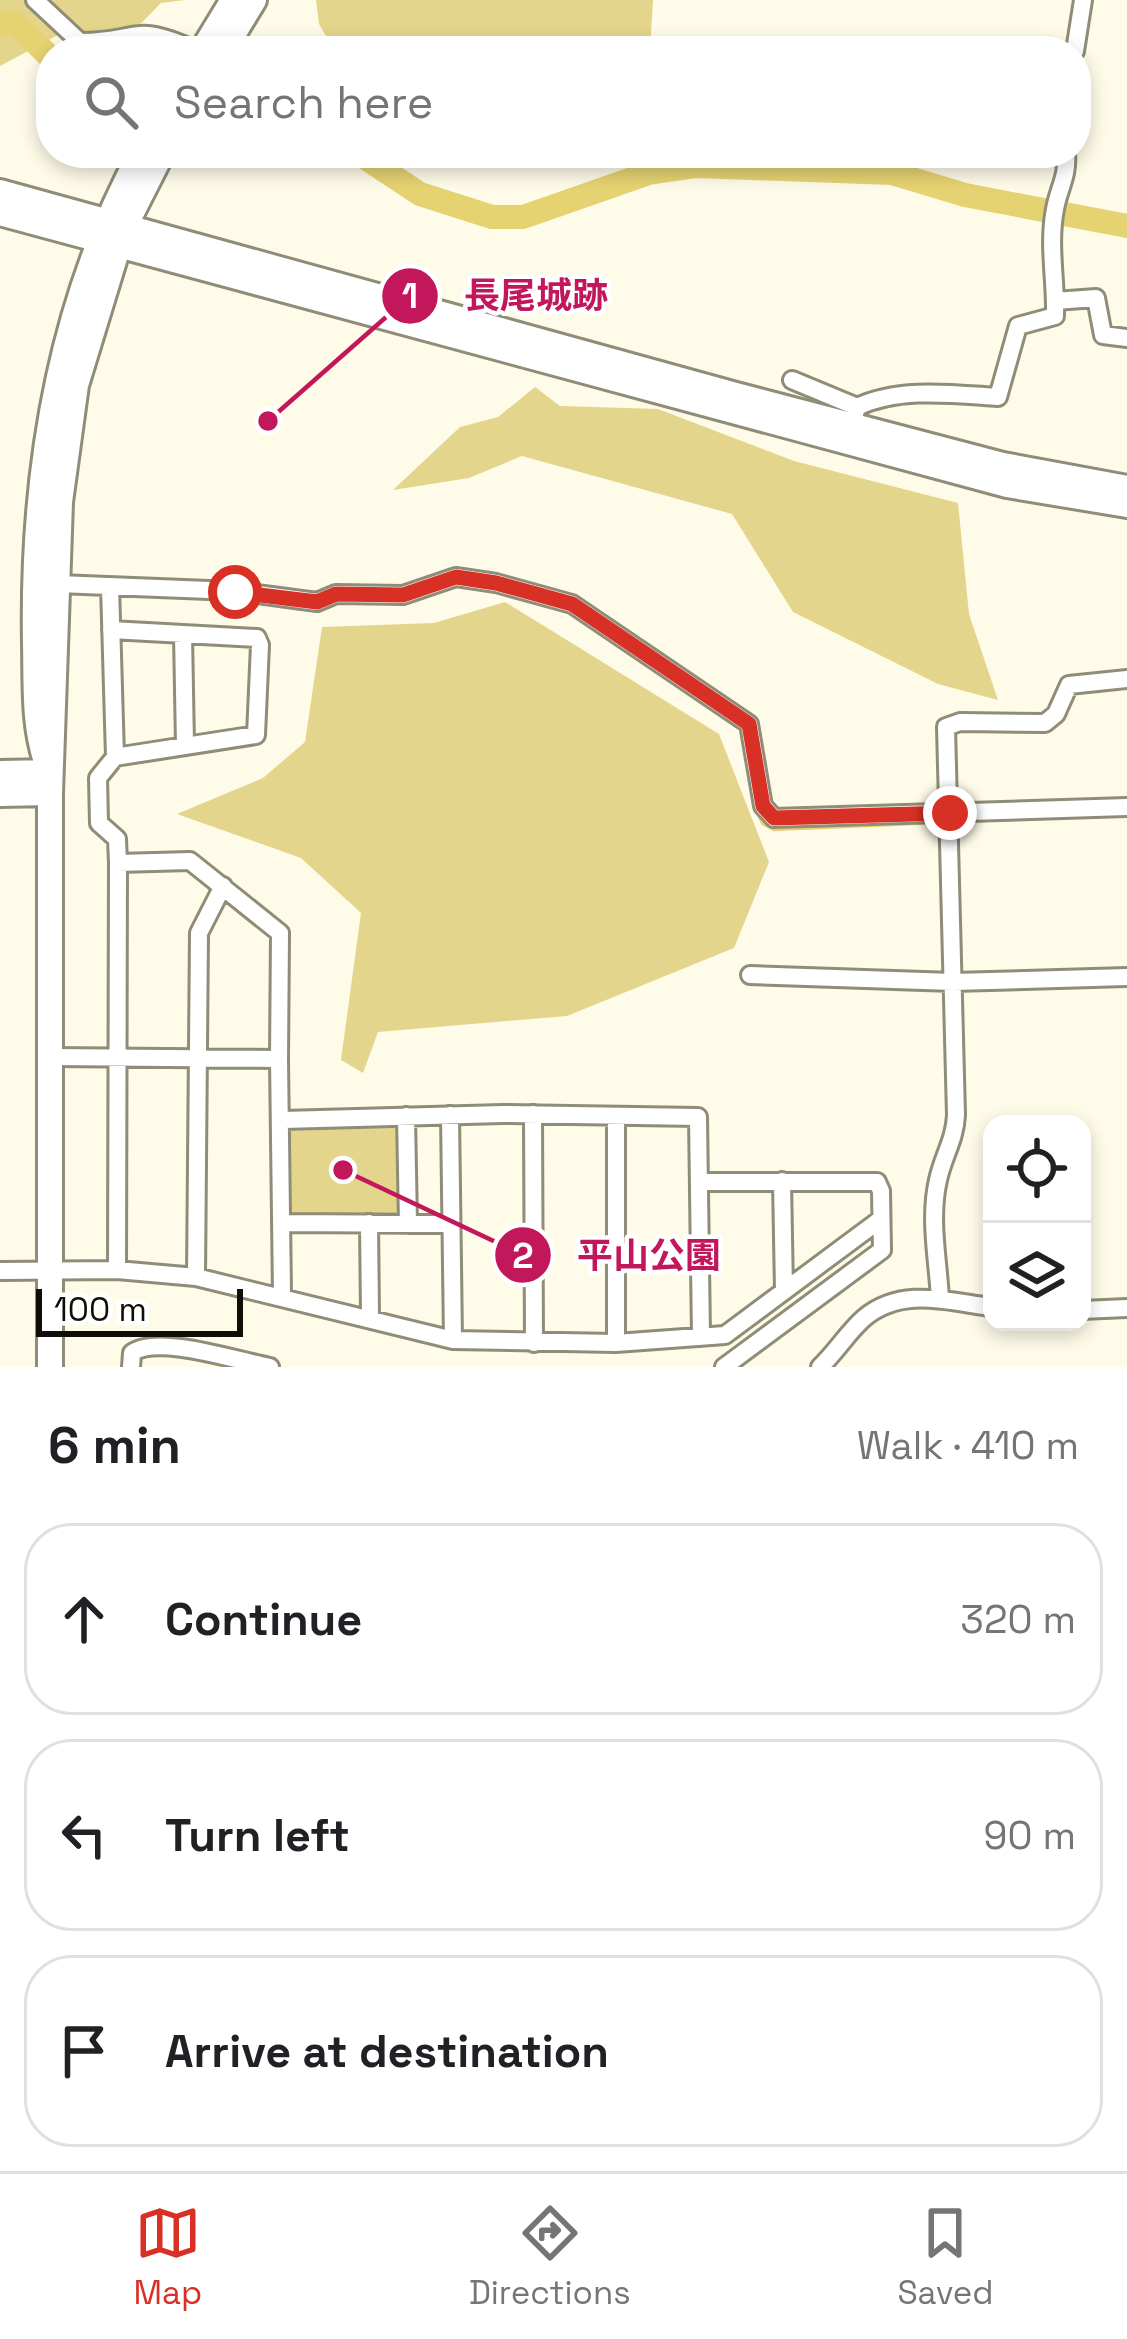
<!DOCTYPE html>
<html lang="en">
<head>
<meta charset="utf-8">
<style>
  body { margin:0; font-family:"Space Grotesk","Noto Sans JP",sans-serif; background:#f6f6f6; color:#202124 }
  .controls { position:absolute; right:36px; bottom:36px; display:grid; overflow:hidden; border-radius:24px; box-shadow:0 6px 18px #0003 }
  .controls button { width:108px; height:108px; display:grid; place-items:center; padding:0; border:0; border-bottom:3px solid #e0e0e0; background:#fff; color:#202124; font:60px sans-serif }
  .scale { position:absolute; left:36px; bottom:30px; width:207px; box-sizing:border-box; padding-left:12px; border:6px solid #0f0e07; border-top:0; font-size:33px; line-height:42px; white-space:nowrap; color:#0f0e07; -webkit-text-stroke:9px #fff; paint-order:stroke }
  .stop { position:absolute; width:36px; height:36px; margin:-27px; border:9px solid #d93025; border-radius:50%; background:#fff }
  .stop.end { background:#d93025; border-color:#fff; box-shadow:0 3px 12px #0008 }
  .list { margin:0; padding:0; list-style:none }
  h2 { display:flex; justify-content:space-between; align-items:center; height:156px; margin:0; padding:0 48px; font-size:51px }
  h2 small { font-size:39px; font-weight:400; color:#757577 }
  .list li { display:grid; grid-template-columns:78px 1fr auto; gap:36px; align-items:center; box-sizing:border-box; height:192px; margin:0 24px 24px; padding:0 24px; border:3px solid #e0e0e0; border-radius:48px }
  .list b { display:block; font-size:45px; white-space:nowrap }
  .list em { font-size:39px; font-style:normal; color:#757577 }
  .icon { flex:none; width:66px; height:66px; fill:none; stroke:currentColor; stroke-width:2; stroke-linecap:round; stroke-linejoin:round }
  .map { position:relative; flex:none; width:1127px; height:1367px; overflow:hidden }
  .search { position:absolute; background:#fff; box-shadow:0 6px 18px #0003; left:36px; right:36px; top:36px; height:132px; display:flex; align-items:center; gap:30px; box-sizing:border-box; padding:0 42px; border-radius:48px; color:#757577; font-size:45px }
  .sheet { height:804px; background:#fff }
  nav { display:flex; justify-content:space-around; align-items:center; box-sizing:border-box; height:168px; border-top:3px solid #e0e0e0; background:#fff; font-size:33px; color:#757577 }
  nav a { display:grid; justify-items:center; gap:6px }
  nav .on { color:#d93025 }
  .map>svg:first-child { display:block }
  .green { fill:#e4d58d }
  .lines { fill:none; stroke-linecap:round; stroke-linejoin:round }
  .stream { stroke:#e5d271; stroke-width:4.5 }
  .river { stroke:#e5d271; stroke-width:24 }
  .street-casing { stroke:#8f8c77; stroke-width:22 }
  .secondary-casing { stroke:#8f8c77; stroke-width:30 }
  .street { stroke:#fff; stroke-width:16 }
  .secondary { stroke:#fff; stroke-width:24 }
  .route { stroke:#d93025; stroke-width:15 }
  .leader { fill:none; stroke:#c2185b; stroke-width:4.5 }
  .callout-dot { fill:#c2185b; stroke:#fff; stroke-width:4.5 }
  .mark-label { font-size:36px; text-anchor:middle; font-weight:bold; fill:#fff }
  .callout-label { font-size:36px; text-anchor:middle; font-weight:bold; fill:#c2185b; stroke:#fff; stroke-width:9; stroke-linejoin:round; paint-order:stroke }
</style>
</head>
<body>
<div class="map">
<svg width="1127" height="1367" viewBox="0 0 1127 1367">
  <rect width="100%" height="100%" fill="#fffbe9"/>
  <!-- green -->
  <path class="green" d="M 0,0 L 185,0 L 161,3 L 122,43 L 79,35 L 71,28 L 0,66 Z
    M 316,0 L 653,0 L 650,51 L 335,51 L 319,24 Z
    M 535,387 L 560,406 L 658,409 L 794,461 L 958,503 L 969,614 L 998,700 L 938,684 L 793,612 L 732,514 L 522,456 L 469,478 L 393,490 L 460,427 L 498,417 Z
    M 505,602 L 719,734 L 769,862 L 734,948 L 567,1016 L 378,1032 L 363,1073 L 341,1060 L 361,913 L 301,858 L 177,814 L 263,778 L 305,742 L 322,627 L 434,623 Z
    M 398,1123 L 399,1216 L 288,1217 L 287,1124 Z"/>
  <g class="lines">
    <!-- stream -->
    <path class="stream" d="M 756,807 L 763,823 L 774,829 L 938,822
      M 981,820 L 1127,815"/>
    <!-- river -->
    <path class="river" d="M 0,23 L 16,24 L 51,58
      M 358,153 L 420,194 L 492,217 L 523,217 L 649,173 L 696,166 L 892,173 L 965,195 L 1127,226"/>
    <!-- street casing -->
    <g class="street-casing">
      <path id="street" d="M 35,0 L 80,42 C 141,42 132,21 197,51
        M 985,51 L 1018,51
        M 1075,51 L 1083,0
        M 1055,301 L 1096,298 L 1103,335 L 1127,338
        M 792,380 L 857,407
        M 849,435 L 857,407 C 899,387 952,394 998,397 L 1018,326 L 1055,316 C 1056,280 1048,245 1055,209 C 1059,187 1068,177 1066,153
        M 58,584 L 234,591 L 317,602 L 336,594 L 403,595 L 456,577 L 496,583 L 572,604 L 749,724 L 763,806 L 774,818 L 1127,807
        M 110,586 L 115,757 L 98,778 L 99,823 L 117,839 L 118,863
        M 111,630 L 257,638 L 260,645 L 256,735 L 115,757
        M 183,634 L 185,746
        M 750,975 L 953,982 L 1127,977
        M 50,1057 L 279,1059 L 280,933 L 190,861 L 118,863 L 117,1270
        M 279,1059 L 282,1294
        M 533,1114 L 534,1343
        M 450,1115 L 453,1340
        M 406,1116 L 408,1224
        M 283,1120 L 503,1114 L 698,1117 L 701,1337
        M 782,1181 L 784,1291
        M 700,1182 L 877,1182 L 881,1191 L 882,1250 L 724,1367
        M 282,1223 L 451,1224
        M 369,1223 L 370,1315
        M 0,1271 L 117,1270 L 196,1277 L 199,933 L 223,886
        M 196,1277 L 453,1340 L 616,1343 L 725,1335 L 881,1219
        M 940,1299 C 938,1260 929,1219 938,1180 C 943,1156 955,1140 956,1115 L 946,727 L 960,722 L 1045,723 L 1056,714 L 1069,685 L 1127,679
        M 1082,1310 L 1127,1308
        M 616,1343 L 616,1116
        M 131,1367 L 132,1353 C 157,1334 238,1361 270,1367
        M 820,1367 C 836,1352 848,1332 864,1318 C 902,1286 949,1302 992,1307"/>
    </g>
    <!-- secondary casing -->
    <g class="secondary-casing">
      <path id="secondary" d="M 202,51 L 233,0
        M 223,51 L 254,0
        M 0,192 L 736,395 L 1003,465 L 1127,488
        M 0,213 L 1007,485 L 1127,505
        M 49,770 C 33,728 36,688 35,643 C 32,473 59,303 141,153
        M 0,773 L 50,772
        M 0,794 L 50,793
        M 50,1367 L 50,793 L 60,502 L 76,385 L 124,228 L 162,153"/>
    </g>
    <!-- street -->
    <use href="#street" class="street"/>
    <!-- secondary -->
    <use href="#secondary" class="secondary"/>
  </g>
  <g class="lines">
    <!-- route -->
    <path class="route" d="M 235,592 L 317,602 L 336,594 L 403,595 L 456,577 L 496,583 L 572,604 L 749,724 L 763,806 L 774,818 L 950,813"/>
  </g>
  <!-- callouts -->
  <path class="leader" d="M268 421L410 296M343 1170L523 1255"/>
  <g class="callout-dot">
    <circle cx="268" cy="421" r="12"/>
    <circle cx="343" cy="1170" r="12"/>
    <circle cx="410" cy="296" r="30"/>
    <circle cx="523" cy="1255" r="30"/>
  </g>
  <g class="mark-label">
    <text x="410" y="308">1</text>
    <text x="523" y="1268">2</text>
  </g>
  <g class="callout-label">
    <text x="536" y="308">長尾城跡</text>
    <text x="649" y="1268">平山公園</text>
  </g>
</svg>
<div class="controls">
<button><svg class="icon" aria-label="locate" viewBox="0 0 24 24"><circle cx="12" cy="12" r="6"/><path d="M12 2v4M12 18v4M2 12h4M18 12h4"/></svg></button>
<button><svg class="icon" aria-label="layers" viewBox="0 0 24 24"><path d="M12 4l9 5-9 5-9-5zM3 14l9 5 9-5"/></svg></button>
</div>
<div class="scale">100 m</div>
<div class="stop" style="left:235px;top:592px"></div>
<div class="stop end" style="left:950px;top:813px"></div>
<div class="search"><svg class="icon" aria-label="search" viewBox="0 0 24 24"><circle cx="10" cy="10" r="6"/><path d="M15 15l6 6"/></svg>Search here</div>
</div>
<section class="sheet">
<h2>6 min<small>Walk · 410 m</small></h2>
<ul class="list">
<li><svg class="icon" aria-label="ahead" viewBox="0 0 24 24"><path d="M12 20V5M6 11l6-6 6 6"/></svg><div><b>Continue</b></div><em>320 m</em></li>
<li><svg class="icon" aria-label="left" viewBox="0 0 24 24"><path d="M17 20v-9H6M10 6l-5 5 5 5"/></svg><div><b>Turn left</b></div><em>90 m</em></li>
<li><svg class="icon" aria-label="arrive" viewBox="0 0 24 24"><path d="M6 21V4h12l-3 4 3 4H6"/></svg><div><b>Arrive at destination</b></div></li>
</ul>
</section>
<nav>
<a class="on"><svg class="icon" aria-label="map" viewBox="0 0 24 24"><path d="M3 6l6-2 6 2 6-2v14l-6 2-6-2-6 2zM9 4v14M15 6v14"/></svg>Map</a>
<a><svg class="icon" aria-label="directions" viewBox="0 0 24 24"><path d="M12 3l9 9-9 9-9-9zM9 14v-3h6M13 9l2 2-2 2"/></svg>Directions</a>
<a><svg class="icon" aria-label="saved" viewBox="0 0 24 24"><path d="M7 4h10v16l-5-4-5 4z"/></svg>Saved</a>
</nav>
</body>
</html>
